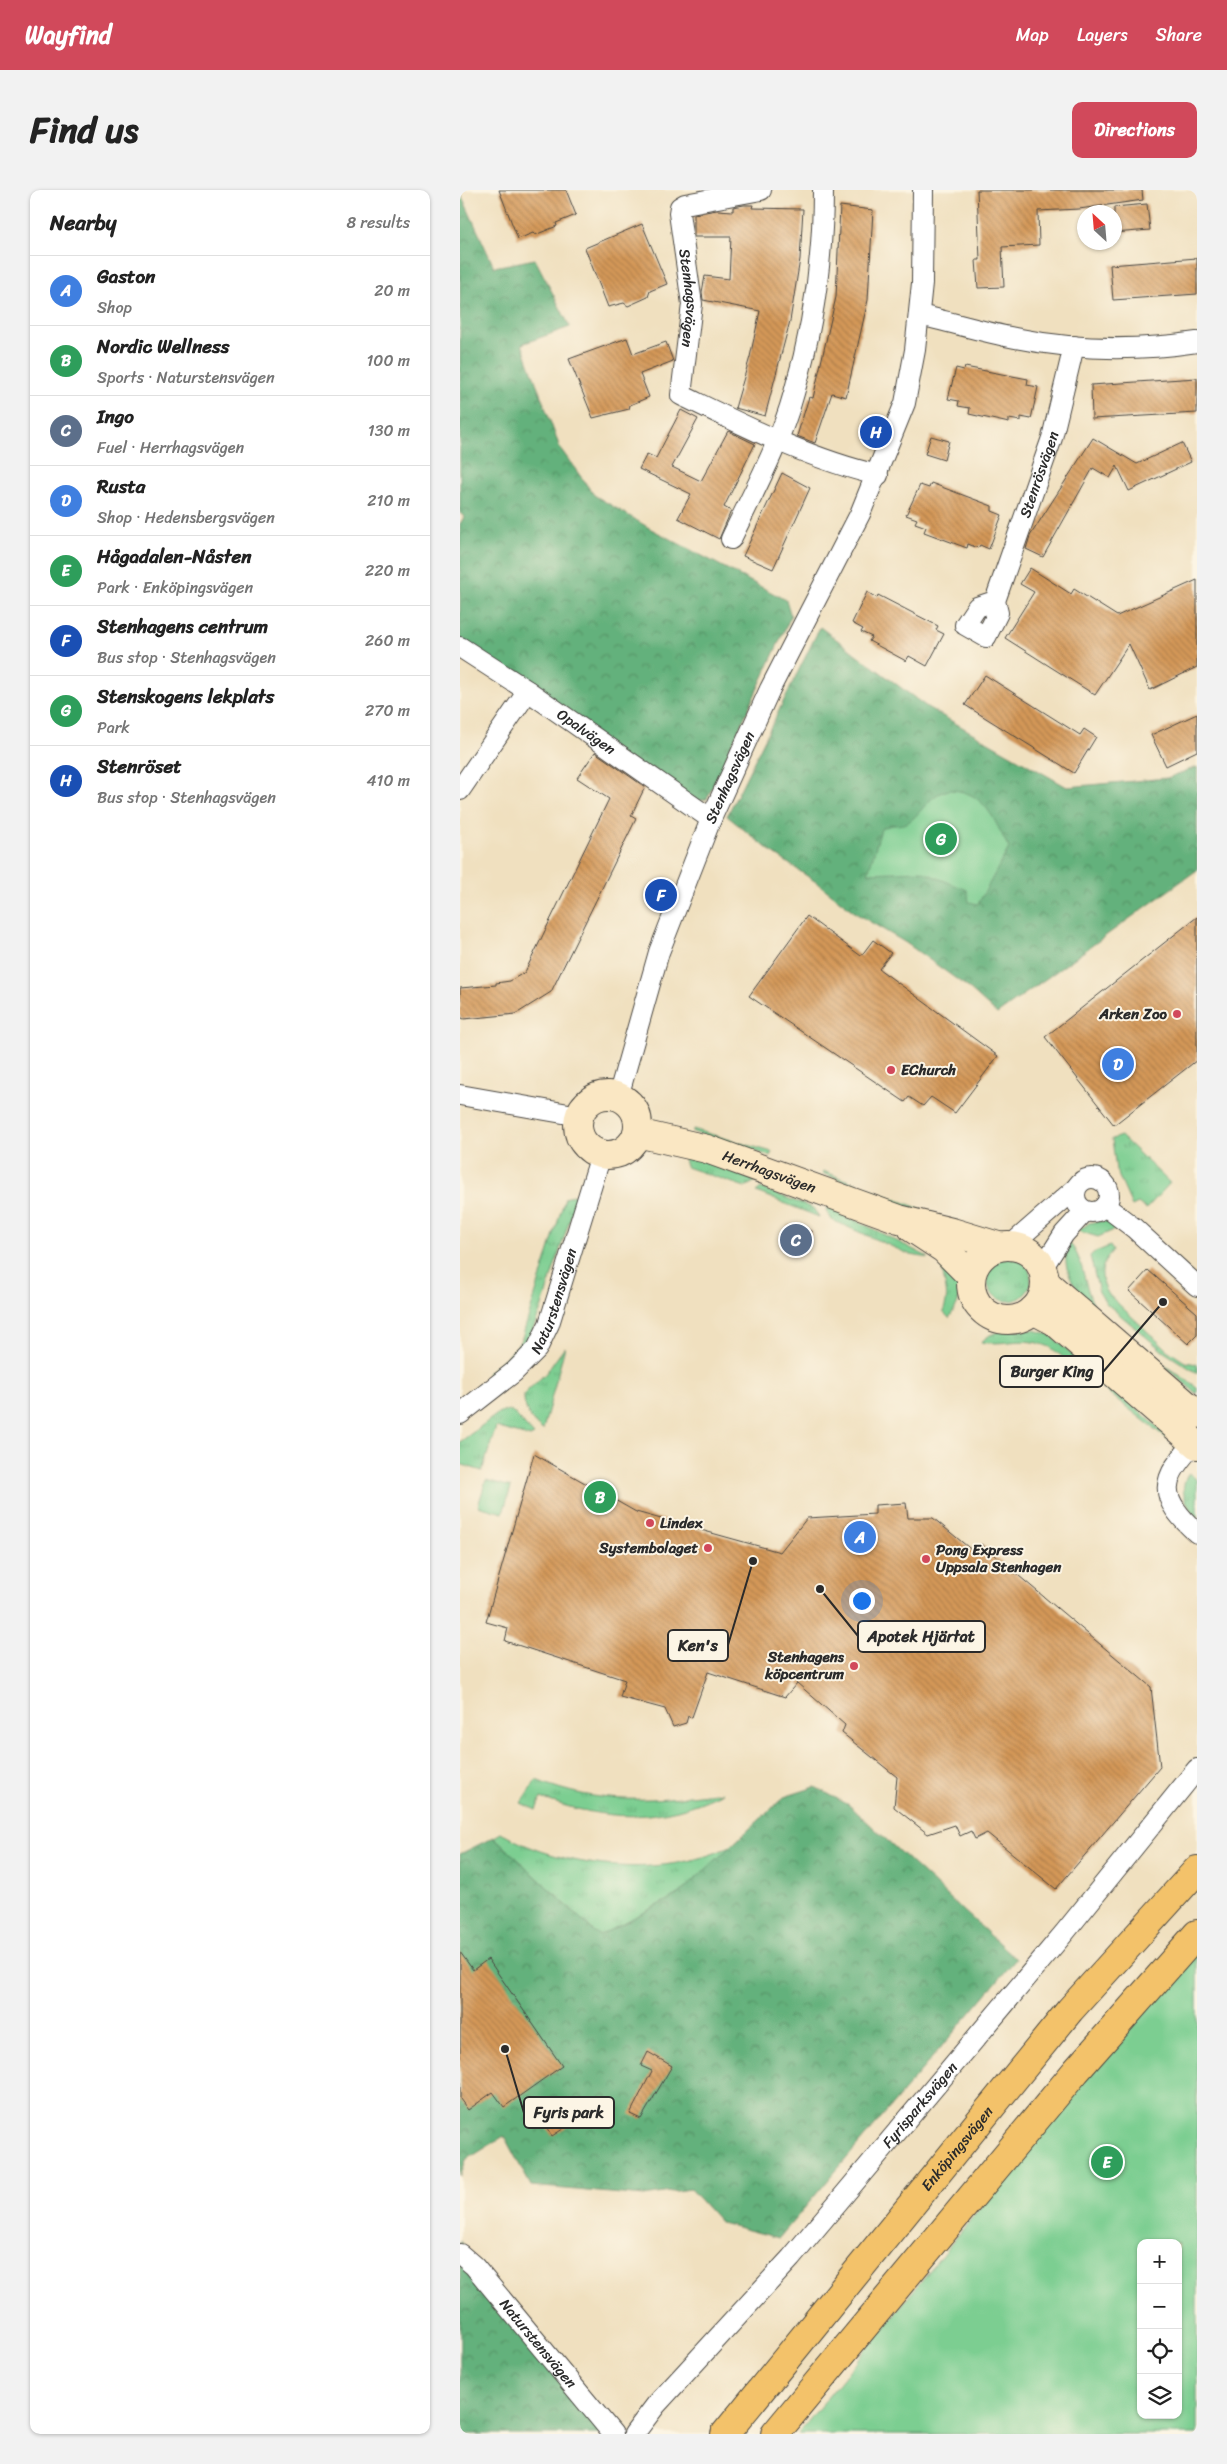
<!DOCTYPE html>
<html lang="en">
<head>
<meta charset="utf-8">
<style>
  body { margin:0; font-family:Sriracha,sans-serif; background:#f2f2f2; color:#222 }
  .controls { position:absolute; right:15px; bottom:15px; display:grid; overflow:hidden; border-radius:10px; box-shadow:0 1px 4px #0004 }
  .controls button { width:45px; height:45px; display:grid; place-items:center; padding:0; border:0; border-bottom:1px solid #e0e0e0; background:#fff; color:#222; font:25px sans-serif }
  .compass { position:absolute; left:617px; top:15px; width:45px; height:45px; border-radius:50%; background:#fff; box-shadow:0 1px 4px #0004; rotate:334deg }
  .you { position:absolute; left:401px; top:1410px; width:18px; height:18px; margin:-12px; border:4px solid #fff; border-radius:50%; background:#1a73e8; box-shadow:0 0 0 8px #1a73e833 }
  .badge { display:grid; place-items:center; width:32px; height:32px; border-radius:50%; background:#d1495b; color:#fff; font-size:16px; font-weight:700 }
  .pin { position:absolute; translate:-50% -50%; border:2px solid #fff; box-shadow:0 1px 5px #0006 }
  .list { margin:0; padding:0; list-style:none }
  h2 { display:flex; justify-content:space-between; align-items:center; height:65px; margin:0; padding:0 20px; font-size:21px }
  h2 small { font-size:16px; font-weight:400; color:#767676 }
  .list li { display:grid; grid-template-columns:32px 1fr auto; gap:15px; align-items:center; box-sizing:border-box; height:70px; padding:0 20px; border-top:1px solid #e0e0e0 }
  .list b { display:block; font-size:19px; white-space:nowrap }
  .list p { margin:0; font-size:16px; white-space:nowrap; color:#767676 }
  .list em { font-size:16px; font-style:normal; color:#767676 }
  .icon { flex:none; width:28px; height:28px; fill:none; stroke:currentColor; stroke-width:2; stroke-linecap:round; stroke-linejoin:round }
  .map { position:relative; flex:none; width:737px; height:2244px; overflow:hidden; border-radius:10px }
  header { display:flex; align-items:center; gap:30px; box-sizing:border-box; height:70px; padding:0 25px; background:#d1495b; color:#fff }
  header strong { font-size:24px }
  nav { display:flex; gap:28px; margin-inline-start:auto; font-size:18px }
  .intro { display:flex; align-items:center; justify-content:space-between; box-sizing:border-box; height:120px; padding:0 30px }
  h1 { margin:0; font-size:35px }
  .button { padding:12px 22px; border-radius:10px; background:#d1495b; color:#fff; font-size:18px; font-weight:700 }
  main { display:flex; gap:30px; padding:0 30px }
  aside { flex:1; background:#fff; border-radius:10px; box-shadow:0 1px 4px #0004 }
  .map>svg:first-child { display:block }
  .grass { fill:url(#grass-tufts); stroke:#537c5e }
  .forest { fill:url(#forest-crowns); stroke:#486e53 }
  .park { fill:#7bce91; stroke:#537c5e; fill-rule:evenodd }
  .building { fill:url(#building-back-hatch) }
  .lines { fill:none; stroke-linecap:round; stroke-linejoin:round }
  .street-casing { stroke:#494641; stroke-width:22 }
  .secondary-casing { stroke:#494641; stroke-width:30 }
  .primary-casing { stroke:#494641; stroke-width:30 }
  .street { stroke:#fff; stroke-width:20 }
  .secondary { stroke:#fae7c3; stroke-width:28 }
  .primary { stroke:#f3c26a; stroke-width:28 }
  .poi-dot { fill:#d1495b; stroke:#fcf5e5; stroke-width:2 }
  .labels { text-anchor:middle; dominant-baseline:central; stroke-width:4; stroke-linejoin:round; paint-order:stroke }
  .street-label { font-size:15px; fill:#2b2b2b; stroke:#fcf5e5 }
  .poi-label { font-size:15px; font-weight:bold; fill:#2b2b2b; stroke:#fcf5e5; text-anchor:end }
  .leader { fill:none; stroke:#2b2b2b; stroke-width:2 }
  .callout-dot { fill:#2b2b2b; stroke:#fcf5e5; stroke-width:2 }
  .callout { fill:#fcf5e5; stroke:#2b2b2b; stroke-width:2 }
  .callout-label { font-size:16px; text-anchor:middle; font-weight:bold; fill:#2b2b2b }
</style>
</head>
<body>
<header>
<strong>Wayfind</strong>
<nav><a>Map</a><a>Layers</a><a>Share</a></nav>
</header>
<div class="intro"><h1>Find us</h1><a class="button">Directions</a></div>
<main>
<aside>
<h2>Nearby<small>8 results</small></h2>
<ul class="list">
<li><span class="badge" style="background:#3f7fe0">A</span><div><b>Gaston</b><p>Shop</p></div><em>20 m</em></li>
<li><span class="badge" style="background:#2e9e5b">B</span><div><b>Nordic Wellness</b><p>Sports · Naturstensvägen</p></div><em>100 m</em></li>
<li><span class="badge" style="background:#5c6f8a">C</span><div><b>Ingo</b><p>Fuel · Herrhagsvägen</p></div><em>130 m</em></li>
<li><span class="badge" style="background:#3f7fe0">D</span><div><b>Rusta</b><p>Shop · Hedensbergsvägen</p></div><em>210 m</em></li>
<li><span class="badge" style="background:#2e9e5b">E</span><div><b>Hågadalen-Nåsten</b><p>Park · Enköpingsvägen</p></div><em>220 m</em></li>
<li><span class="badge" style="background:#1a4fb4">F</span><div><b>Stenhagens centrum</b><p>Bus stop · Stenhagsvägen</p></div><em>260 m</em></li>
<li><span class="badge" style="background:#2e9e5b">G</span><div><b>Stenskogens lekplats</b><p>Park</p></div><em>270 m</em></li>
<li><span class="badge" style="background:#1a4fb4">H</span><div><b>Stenröset</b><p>Bus stop · Stenhagsvägen</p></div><em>410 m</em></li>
</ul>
</aside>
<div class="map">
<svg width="737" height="2244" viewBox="0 0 737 2244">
  <defs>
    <pattern id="grass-tufts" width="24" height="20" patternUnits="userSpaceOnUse" patternTransform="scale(1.25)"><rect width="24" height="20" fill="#7bce91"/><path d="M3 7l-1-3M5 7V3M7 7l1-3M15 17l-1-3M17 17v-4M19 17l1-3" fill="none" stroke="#6ab17d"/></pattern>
    <pattern id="forest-crowns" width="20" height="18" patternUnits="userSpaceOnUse" patternTransform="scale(1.25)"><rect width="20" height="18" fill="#64b17b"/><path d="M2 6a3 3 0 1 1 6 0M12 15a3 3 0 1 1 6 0" fill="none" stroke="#539065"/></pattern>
    <pattern id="building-back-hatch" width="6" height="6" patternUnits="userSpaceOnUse" patternTransform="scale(1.25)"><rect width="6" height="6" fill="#d49858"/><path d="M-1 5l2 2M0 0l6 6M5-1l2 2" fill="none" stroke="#ac7c49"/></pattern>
  </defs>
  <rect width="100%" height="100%" fill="#fcf5e5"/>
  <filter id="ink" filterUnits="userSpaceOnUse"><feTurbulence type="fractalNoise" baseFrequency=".02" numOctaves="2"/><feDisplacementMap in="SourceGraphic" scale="10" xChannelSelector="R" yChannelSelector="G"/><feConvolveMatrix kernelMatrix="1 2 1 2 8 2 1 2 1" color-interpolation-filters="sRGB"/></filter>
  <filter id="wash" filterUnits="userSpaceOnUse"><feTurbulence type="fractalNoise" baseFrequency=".0096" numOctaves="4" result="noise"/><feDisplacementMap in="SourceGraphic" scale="20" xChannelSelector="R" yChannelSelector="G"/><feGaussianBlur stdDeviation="1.12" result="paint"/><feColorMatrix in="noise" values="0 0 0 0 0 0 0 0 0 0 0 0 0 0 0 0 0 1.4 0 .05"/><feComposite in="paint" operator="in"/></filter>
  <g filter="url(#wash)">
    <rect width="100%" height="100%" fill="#f0e0bf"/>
    <!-- grass -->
    <path class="grass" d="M 233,939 L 312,962 L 310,966 L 233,942 Z
      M 661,946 L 710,993 L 686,1019 L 678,1013 L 672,1016 L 656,980 L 652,949 Z
      M 226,964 L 296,991 L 285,997 L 226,977 L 224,969 Z
      M 363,981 L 466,1021 L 469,1025 L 362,983 Z
      M 301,998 L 353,1018 L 359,1027 L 296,1002 Z
      M 112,1005 L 117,1007 L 81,1119 L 71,1144 L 56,1165 L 29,1186 L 27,1183 L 51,1163 L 61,1151 L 105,1008 Z
      M 368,1016 L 468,1067 L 468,1068 L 451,1065 L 372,1030 L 366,1021 Z
      M 638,1031 L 650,1032 L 661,1037 L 638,1047 L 618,1041 L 629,1033 Z
      M 609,1053 C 624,1066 624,1101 636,1119 C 617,1102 598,1079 609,1053 Z
      M 650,1056 L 653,1061 C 639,1075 639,1089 649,1105 L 707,1160 L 725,1172 L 737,1174 L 737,1183 L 704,1162 L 647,1114 L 639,1102 L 630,1066 L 633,1063 Z
      M527 1089a22 22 0 1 1 44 0a22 22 0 1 1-44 0Z
      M 482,1075 C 501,1094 506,1104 489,1128 L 483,1122 C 491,1102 483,1095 482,1075 Z
      M 542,1140 L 573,1140 L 589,1144 L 712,1249 L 710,1251 L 590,1157 C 560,1145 549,1156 521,1152 L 530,1145 Z
      M 105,1157 L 83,1240 C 71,1232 63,1220 64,1204 L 86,1183 Z
      M 698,1171 L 737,1197 L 737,1204 Z
      M 48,1221 L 53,1222 L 74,1245 L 70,1247 L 36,1237 L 22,1281 L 0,1274 L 0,1252 L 40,1222 Z
      M 729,1283 L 737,1290 L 737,1328 C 725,1314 718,1299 729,1283 Z
      M 76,1590 C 139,1616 196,1611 262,1602 L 263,1603 C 200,1634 145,1631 81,1608 L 76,1620 L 61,1613 Z
      M 41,1643 C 108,1681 208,1690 277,1653 L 219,1704 L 139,1746 L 34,1647 Z"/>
    <!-- forest -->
    <path class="forest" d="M 0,2 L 34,77 L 75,69 L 110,137 L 62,154 L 100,258 L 134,305 L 191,339 L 326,410 L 331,426 L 247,609 L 231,613 L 0,457 L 0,334 L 4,327 L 0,323 Z
      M 360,437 L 467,517 L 607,597 L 707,588 L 737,577 L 737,680 L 537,824 L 506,796 L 446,753 L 397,724 L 356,692 L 313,663 L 267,626 Z
      M 355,1597 L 389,1615 L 556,1769 L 319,2048 L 261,2033 L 230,1999 L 184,2006 L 71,1996 L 44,1946 L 6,1970 L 0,1987 L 0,1664 L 34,1647 L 139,1746 L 219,1704 L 324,1607 Z
      M 0,2050 L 47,2120 L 142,2244 L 0,2244 Z"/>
    <!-- park -->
    <path class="park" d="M 490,600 C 526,601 534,631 549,658 L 518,714 L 509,712 L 507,700 L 461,681 L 408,683 L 421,639 C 431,633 440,636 447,633 C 463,623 469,603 490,600 Z
      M 26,1290 L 51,1297 L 43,1323 L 18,1316 Z
      M 737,1759 L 737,2244 L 338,2244 L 623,1890 ZM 681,2053 L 718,2053 L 718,2225 L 681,2225 Z"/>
    <g id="blocks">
      <!-- building -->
      <path class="building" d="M 39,0 L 106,0 L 116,25 L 96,33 L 97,36 L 75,45 L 73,43 L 58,49 Z
        M 517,0 L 682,0 L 683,10 L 619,19 L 578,21 L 579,55 L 542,57 L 544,97 L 518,98 L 516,70 L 520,70 Z
        M 687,14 L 690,40 L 654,43 L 654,17 Z
        M 284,15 L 293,15 L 292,18 L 343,19 L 340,69 L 330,131 L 305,226 L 275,218 L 290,167 L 300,121 L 243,110 L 242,102 L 245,86 L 269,89 L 271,47 L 234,47 L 234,24 L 257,20 L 273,21 L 273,17 Z
        M 380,16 L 413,20 L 408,110 L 386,207 L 372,203 L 355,253 L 337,246 L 349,207 L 353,208 L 376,107 Z
        M 182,34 L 207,94 L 190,101 L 188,107 L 168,116 L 164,113 L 148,117 L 125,58 Z
        M 737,68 L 737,104 L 653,110 L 650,75 Z
        M 167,148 L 173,164 L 206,152 L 213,171 L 180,184 L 189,207 L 170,215 L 169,219 L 133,228 L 109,169 Z
        M 505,177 L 568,189 L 567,195 L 578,197 L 571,229 L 561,227 L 561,231 L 549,229 L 549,233 L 509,224 L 510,218 L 498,216 L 499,211 L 488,209 L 496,178 L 504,180 Z
        M 737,188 L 737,223 L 632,229 L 631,195 Z
        M 221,220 L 238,229 L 212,277 L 241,291 L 268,241 L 295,254 L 264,317 L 271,321 L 259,349 L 218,328 L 231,304 L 179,279 L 187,264 L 196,268 Z
        M 471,246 L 489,251 L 484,270 L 465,264 Z
        M 633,248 L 677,274 L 722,253 L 731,272 L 669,301 L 657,276 L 650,288 L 633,278 L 583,367 L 566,359 L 570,346 Z
        M 322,283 L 350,298 L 313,379 L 283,366 Z
        M 471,293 L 532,316 L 532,321 L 542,325 L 529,359 L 520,355 L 518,358 L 508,354 L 507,358 L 464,342 L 466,337 L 455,333 L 457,329 L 446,325 L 460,295 L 469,298 Z
        M 570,378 L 611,404 L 614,399 L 657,426 L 737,390 L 737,477 L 690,500 L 669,454 L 635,505 L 545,448 L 574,402 L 560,394 Z
        M 407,402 L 417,408 L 418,405 L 478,436 L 476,440 L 484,444 L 467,476 L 449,466 L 446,471 L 409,451 L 412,447 L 401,442 L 403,439 L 392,433 Z
        M 525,485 L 620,545 L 624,539 L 636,547 L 614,583 L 505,515 Z
        M 737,524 L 737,561 L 706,576 L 691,545 Z
        M 135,562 L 185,597 L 171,626 L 176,629 L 91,802 L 56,824 L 4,829 L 0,827 L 0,798 L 36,795 L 36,793 L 50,791 L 65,782 L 149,609 L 117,588 Z
        M 347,726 L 401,766 L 413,750 L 431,763 L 419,779 L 538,866 L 495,923 L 471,907 L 463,916 L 449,907 L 445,912 L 289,806 Z
        M 737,727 L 737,870 L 654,935 L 585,847 Z
        M 328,1035 L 352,1041 L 345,1063 L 321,1057 Z
        M 688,1080 L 737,1123 L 737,1145 L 728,1154 L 669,1101 Z
        M 74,1264 L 176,1322 L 320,1362 L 347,1328 L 415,1324 L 415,1315 L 446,1313 L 448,1328 L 473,1328 L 514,1362 L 521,1354 L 691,1497 L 700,1577 L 596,1699 L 527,1643 L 515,1649 L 511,1641 L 500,1646 L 495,1635 L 468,1644 L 434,1617 L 437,1587 L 382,1543 L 385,1535 L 337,1493 L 325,1507 L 248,1482 L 232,1527 L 228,1526 L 226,1533 L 213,1537 L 205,1519 L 160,1507 L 165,1490 L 45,1451 L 48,1438 L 26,1432 Z
        M 0,1762 L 13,1780 L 28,1769 L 102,1876 L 44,1917 L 33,1902 L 8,1920 L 0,1909 Z
        M 188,1862 L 212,1876 L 181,1929 L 170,1924 L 192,1881 L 181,1876 Z
        M 102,1916 L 112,1933 L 92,1946 L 81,1929 Z"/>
    </g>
  </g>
  <g filter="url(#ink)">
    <use href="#blocks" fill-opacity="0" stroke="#494641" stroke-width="1"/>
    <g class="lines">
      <!-- street casing -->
      <g class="street-casing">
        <g id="street">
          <path id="s1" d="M 301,0 L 225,14 L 220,17 L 219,23 L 232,114 L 221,205 C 283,235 351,270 418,285"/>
          <path d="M 459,125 C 491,132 523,142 555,148 C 614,160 677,161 737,152"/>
          <path d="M 271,349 C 294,301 320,254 334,203 C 353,138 363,68 363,0"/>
          <path id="s2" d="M 535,411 L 538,423 L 526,447 L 505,435 L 517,417 L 535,411 L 592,248 L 614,156"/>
          <path id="s3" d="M 0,457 L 68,501 L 251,629"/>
          <path d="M 0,600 L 68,501"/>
          <path d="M 0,905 L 120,926"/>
          <path id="s4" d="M 158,907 L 199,762 L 251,629 L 310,499 L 400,324 L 445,213 L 455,160 L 462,93 L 463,0"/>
          <circle cx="632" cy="1005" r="17"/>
          <path d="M 645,1016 L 674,1038 L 737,1096"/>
          <path d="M 551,1055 L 615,999"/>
          <path d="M 583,1077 L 604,1044 L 625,1021"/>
          <path id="s5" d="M 0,1224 L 54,1182 L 77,1159 L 89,1134 L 141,965"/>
          <path d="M 737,1251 C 699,1289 697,1307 737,1343"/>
          <path id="s6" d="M 0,2064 L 14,2076 L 153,2244"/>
          <path id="s7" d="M 174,2244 L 196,2215 L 331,2068 L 605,1742 L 737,1579"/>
        </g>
      </g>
      <!-- secondary casing -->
      <g class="secondary-casing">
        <g id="secondary">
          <circle cx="148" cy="935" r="30"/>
          <path id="s8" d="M 177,943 L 247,959 L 439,1029 L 492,1042 L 538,1056"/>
          <path d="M 452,1038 L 484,1059 L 511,1086"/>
          <circle cx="548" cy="1093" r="37"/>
          <path d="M 586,1093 L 737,1224"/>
          <path d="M 573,1120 L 594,1131 L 737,1255"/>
        </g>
      </g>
      <!-- primary casing -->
      <g class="primary-casing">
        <g id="primary">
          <path id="s9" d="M 265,2244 L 610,1820 L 737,1680"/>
          <path d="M 315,2244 L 616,1881 L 737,1744"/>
        </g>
      </g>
      <!-- street -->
      <use href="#street" class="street"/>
      <!-- secondary -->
      <use href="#secondary" class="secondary"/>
      <!-- primary -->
      <use href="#primary" class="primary"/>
    </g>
  </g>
  <!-- markers -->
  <g class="poi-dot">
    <circle cx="717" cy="824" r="5"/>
    <circle cx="431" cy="880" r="5"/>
    <circle cx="190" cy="1333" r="5"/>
    <circle cx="248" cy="1358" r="5"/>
    <circle cx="466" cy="1369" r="5"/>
    <circle cx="394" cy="1476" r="5"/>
  </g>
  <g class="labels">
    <!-- street labels -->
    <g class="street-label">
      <text stroke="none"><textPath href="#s1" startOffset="175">Stenhagsvägen</textPath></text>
      <text stroke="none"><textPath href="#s2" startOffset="238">Stenrösvägen</textPath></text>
      <text stroke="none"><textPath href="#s3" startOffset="152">Opalvägen</textPath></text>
      <text stroke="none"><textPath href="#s4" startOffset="339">Stenhagsvägen</textPath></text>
      <text stroke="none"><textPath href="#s8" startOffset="138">Herrhagsvägen</textPath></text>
      <text stroke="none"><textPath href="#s5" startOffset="152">Naturstensvägen</textPath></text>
      <text stroke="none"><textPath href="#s7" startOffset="436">Fyrisparksvägen</textPath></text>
      <text stroke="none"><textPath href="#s9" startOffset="368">Enköpingsvägen</textPath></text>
      <text stroke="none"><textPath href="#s6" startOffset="119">Naturstensvägen</textPath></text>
    </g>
    <!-- poi labels -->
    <g class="poi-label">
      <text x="707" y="824">Arken Zoo</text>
      <text x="441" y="880" text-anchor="start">EChurch</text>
      <text x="200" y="1333" text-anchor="start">Lindex</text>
      <text x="238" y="1358">Systembolaget</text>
      <text x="476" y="1360" text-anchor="start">Pong Express<tspan x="476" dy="17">Uppsala Stenhagen</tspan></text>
      <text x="384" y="1467">Stenhagens<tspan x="384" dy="17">köpcentrum</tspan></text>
    </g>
  </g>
  <!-- callouts -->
  <path class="leader" d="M703 1112L643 1182M360 1399L398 1446M293 1371L268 1455M45 1859L64 1923"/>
  <g class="callout-dot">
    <circle cx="703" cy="1112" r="5"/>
    <circle cx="360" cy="1399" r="5"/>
    <circle cx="293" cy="1371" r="5"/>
    <circle cx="45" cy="1859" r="5"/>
  </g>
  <g class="callout">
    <rect x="540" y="1166" width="103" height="31" rx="5"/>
    <rect x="398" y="1431" width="127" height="31" rx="5"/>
    <rect x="208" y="1440" width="60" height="31" rx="5"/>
    <rect x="64" y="1907" width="90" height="31" rx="5"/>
  </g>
  <g class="callout-label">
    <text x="592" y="1187">Burger King</text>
    <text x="461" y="1452">Apotek Hjärtat</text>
    <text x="238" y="1461">Ken's</text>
    <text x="109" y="1928">Fyris park</text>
  </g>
</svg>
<div class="controls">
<button>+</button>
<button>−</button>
<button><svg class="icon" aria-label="locate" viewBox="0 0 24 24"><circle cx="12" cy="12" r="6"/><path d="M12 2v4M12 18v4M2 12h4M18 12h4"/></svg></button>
<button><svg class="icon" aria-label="layers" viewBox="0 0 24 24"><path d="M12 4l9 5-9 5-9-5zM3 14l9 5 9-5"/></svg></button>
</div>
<svg class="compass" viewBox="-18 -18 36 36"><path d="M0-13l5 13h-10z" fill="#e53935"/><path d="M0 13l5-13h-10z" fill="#767676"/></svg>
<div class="you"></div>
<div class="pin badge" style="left:400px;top:1347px;background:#3f7fe0">A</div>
<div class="pin badge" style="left:140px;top:1307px;background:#2e9e5b">B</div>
<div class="pin badge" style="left:336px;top:1050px;background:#5c6f8a">C</div>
<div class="pin badge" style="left:658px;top:874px;background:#3f7fe0">D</div>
<div class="pin badge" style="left:647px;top:1972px;background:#2e9e5b">E</div>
<div class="pin badge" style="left:201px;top:705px;background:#1a4fb4">F</div>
<div class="pin badge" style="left:481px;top:649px;background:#2e9e5b">G</div>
<div class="pin badge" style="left:416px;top:242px;background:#1a4fb4">H</div>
</div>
</main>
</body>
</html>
